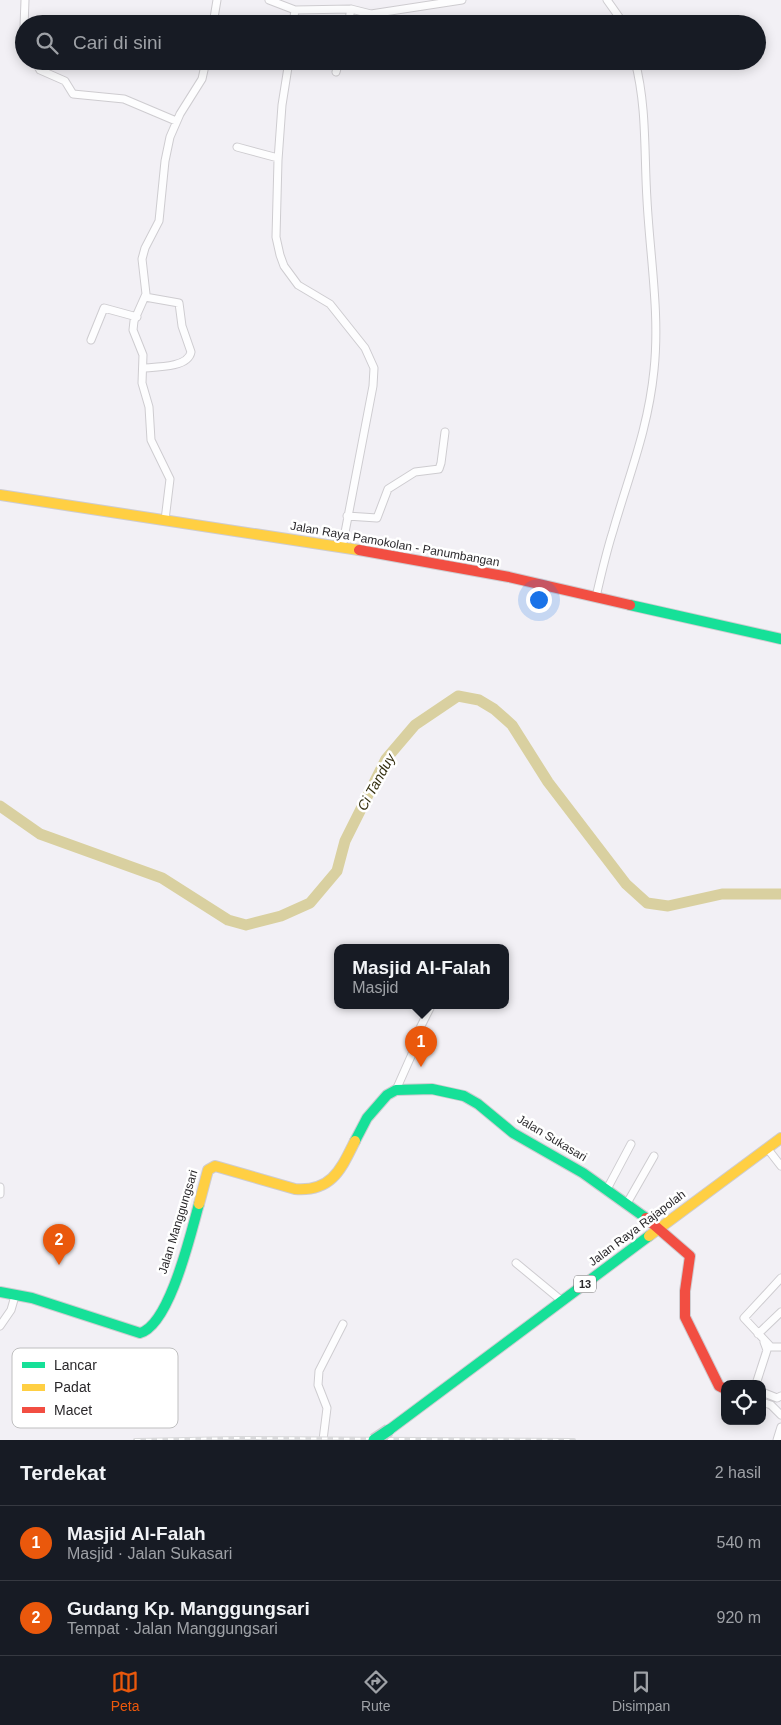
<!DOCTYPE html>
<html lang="id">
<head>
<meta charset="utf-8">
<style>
  body { margin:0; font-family:Arial,sans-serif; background:#20242c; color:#f1f3f6 }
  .controls { position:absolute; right:15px; bottom:15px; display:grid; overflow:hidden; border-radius:10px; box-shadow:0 2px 12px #0003 }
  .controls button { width:45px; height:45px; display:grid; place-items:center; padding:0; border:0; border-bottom:1px solid #363941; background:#171b24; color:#f1f3f6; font:25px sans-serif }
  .you { position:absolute; left:538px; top:599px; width:18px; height:18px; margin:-12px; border:4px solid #fff; border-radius:50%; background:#1a73e8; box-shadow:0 0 0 8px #1a73e833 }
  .badge { display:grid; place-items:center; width:32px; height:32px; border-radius:50%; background:#ea580c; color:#fff; font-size:16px; font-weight:700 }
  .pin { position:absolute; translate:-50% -41px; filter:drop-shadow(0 1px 2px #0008) }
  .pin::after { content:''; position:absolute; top:26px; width:18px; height:15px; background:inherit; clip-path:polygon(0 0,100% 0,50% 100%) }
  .popup { position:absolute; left:334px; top:944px; width:175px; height:65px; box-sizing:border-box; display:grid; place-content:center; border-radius:10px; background:#171b24; filter:drop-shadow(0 1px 4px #0005); font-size:16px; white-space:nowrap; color:#9ea1a6 }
  .popup b { font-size:19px; color:#f1f3f6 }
  .popup::after { content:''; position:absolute; left:50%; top:100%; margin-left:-10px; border:10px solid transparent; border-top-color:#171b24 }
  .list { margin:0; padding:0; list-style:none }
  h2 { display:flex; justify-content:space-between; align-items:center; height:65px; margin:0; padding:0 20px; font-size:21px }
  h2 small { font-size:16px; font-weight:400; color:#9ea1a6 }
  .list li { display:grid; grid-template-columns:32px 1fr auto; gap:15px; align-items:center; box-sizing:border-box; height:75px; padding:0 20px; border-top:1px solid #363941 }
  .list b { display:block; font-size:19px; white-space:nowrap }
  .list p { margin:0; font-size:16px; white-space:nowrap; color:#9ea1a6 }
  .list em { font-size:16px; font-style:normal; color:#9ea1a6 }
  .icon { flex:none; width:28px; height:28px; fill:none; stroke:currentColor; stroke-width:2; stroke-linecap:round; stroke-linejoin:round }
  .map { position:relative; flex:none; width:781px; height:1440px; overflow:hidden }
  .search { position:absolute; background:#171b24; box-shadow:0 2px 12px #0003; left:15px; right:15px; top:15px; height:55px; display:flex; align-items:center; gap:12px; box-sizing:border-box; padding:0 18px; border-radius:28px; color:#9ea1a6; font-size:19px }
  .sheet { height:215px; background:#171b24 }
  nav { display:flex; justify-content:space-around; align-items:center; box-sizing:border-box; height:70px; border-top:1px solid #363941; background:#171b24; font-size:14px; color:#9ea1a6 }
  nav a { display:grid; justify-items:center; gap:2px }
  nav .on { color:#ea580c }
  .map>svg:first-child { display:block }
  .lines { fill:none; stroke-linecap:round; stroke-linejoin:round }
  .river { stroke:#d9d0a0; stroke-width:11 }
  .street-casing { stroke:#ceccd0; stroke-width:9 }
  .fast-casing { stroke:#ceccd0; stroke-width:12 }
  .slow-casing { stroke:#ceccd0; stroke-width:12 }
  .jam-casing { stroke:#ceccd0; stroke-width:12 }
  .street { stroke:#fdfdfe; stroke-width:7 }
  .fast { stroke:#16e098; stroke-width:10 }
  .slow { stroke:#ffcf43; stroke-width:10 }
  .jam { stroke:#f24e42; stroke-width:10 }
  .rail-casing { stroke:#d9d9db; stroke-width:4 }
  .rail { stroke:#fff; stroke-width:2; stroke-dasharray:5.5; stroke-linecap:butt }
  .fast-bridge-casing { stroke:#ceccd0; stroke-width:14; stroke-linecap:butt }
  .fast-bridge { stroke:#16e098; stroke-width:11 }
  .labels { text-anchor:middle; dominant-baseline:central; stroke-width:5; stroke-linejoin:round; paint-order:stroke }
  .shield { fill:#fff; stroke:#6b696b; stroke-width:1 }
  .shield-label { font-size:11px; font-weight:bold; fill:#2b292c }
  .street-label { font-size:12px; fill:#2b292c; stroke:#fff }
  .water-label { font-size:14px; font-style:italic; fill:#342f0f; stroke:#fff }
  .key { fill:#fff; stroke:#bfbfc0; stroke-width:1 }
  .key-label { font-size:14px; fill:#2b292c }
</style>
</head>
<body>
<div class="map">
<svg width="781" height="1440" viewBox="0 0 781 1440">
  <rect width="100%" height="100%" fill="#f2f0f5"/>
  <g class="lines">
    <!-- river -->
    <path class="river" d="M 0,806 L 40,834 L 162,878 L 228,920 L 246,925 L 281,916 L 310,903 L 337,871 L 345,841 L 386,759 L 415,725 L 458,696 L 479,700 L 494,709 L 512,725 L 548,782 L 626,884 L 647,903 L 668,906 L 722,894 L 781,894"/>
    <!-- street casing -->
    <g class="street-casing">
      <path id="street" d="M 269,0 L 295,10 L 351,9 L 371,14 L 462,0
        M 607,0 L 624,24
        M 213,24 L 217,0
        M 293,24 L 295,10
        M 348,24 L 351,9
        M 24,27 L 25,0
        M 35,61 L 40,70 L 65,81 L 73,94 L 124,99 L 176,121
        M 289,61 L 282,105 L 278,160 L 276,237 L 280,255 L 284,266 L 298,285 L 330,304 L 365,348 L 374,368 L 373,386 L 342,548
        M 336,72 L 339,61
        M 237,147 L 278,158
        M 91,340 L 104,308 L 137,317
        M 143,368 C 155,367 188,368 191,352 L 182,326 L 179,303 L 145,297
        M 347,516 L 377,518 L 388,489 L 415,472 L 439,469 L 441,463 L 445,432
        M 165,520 L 170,479 L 151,440 L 149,407 L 142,383 L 143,355 L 133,330 L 134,321 L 146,294 L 142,259 L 145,248 L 159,221 L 165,161 L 170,137 L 180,114 L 202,79 L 206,61
        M 596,597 C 601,575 606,553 613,531 C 629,475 648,430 654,370 C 660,314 650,257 647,200 C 644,154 647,107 635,61
        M 396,1090 L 412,1054 L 418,1048 L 413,1042 L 431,1006
        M 767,1148 L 781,1166
        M 0,1187 L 0,1194
        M 606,1191 L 631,1144
        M 626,1205 L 654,1156
        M 516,1263 L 562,1301
        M 781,1278 L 744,1318 L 771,1347 L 781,1347
        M 0,1326 L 11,1310 L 15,1296
        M 758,1334 L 781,1312
        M 756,1384 L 767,1350 L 764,1342
        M 762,1392 L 777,1398 L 781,1396
        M 762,1402 L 771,1405 L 781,1415
        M 323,1440 L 327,1408 L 318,1385 L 319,1371 L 343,1324
        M 777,1440 L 781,1427"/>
    </g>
    <!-- fast casing -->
    <g class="fast-casing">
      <path id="fast" d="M 630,605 L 781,639
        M 355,1141 L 367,1118 L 387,1095 L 396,1090 L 432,1089 L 464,1096 L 478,1104 L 513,1133 L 583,1173 L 646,1218
        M 0,1292 L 32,1298 L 140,1333 C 170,1325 191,1232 199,1204
        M 389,1430 L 649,1236"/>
    </g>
    <!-- slow casing -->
    <g class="slow-casing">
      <path id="slow" d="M 0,495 L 359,550
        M 199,1204 L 208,1170 L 215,1166 L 295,1189 C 332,1192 341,1169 355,1141
        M 649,1236 L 781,1138"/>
    </g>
    <!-- jam casing -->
    <g class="jam-casing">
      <path id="jam" d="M 359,550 L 509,577 L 630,605
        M 646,1218 L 690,1256 L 685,1291 L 685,1317 L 719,1386 L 725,1389"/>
    </g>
    <!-- street -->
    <use href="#street" class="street"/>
    <!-- fast -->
    <use href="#fast" class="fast"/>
    <!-- slow -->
    <use href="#slow" class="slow"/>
    <!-- jam -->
    <use href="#jam" class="jam"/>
    <!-- rail casing -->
    <g class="rail-casing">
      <path id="rail" d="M 135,1440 L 238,1438 L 574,1440"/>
    </g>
    <!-- rail -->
    <use href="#rail" class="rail"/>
    <!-- fast-bridge casing -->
    <g class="fast-bridge-casing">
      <path id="fast-bridge" d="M 374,1440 L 389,1430"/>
    </g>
    <!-- fast-bridge -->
    <use href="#fast-bridge" class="fast-bridge"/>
  </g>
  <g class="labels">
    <!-- shield labels -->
    <rect class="shield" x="574" y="1275.5" width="22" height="17" rx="4"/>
    <g class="shield-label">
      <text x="585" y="1284">13</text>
    </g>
    <!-- street labels -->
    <g class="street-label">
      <text transform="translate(395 544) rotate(10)">Jalan Raya Pamokolan - Panumbangan</text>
      <text transform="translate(552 1138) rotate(31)">Jalan Sukasari</text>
      <text transform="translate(178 1222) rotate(-73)">Jalan Manggungsari</text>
      <text transform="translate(637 1228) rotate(-37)">Jalan Raya Rajapolah</text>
    </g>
    <!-- water labels -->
    <g class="water-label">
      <text transform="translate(376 782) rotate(-61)">Ci Tanduy</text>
    </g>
  </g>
  <!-- legend -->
  <rect x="12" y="1348" width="166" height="80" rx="8" class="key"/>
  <rect x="22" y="1362" width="23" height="6" fill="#16e098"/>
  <rect x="22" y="1384" width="23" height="7" fill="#ffcf43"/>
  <rect x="22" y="1407" width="23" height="6" fill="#f24e42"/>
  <g class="key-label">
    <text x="54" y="1370">Lancar</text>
    <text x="54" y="1392">Padat</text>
    <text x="54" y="1415">Macet</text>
  </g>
</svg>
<div class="controls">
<button><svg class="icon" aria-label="locate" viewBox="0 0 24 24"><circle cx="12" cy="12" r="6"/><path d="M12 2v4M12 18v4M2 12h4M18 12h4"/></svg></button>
</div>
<div class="you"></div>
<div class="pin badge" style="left:421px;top:1067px">1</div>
<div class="popup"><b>Masjid Al-Falah</b>Masjid</div>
<div class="pin badge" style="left:59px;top:1265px">2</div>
<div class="search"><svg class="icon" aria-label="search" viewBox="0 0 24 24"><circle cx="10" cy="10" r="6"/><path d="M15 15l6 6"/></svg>Cari di sini</div>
</div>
<section class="sheet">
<h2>Terdekat<small>2 hasil</small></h2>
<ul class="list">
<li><span class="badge">1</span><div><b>Masjid Al-Falah</b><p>Masjid · Jalan Sukasari</p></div><em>540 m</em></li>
<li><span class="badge">2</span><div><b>Gudang Kp. Manggungsari</b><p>Tempat · Jalan Manggungsari</p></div><em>920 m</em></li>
</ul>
</section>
<nav>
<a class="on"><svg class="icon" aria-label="map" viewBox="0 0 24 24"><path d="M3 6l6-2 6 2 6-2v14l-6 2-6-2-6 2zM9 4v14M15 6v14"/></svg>Peta</a>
<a><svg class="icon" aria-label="directions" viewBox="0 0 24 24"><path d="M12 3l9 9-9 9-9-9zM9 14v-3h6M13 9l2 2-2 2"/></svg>Rute</a>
<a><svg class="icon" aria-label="saved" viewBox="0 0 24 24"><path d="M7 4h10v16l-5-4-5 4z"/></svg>Disimpan</a>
</nav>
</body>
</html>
